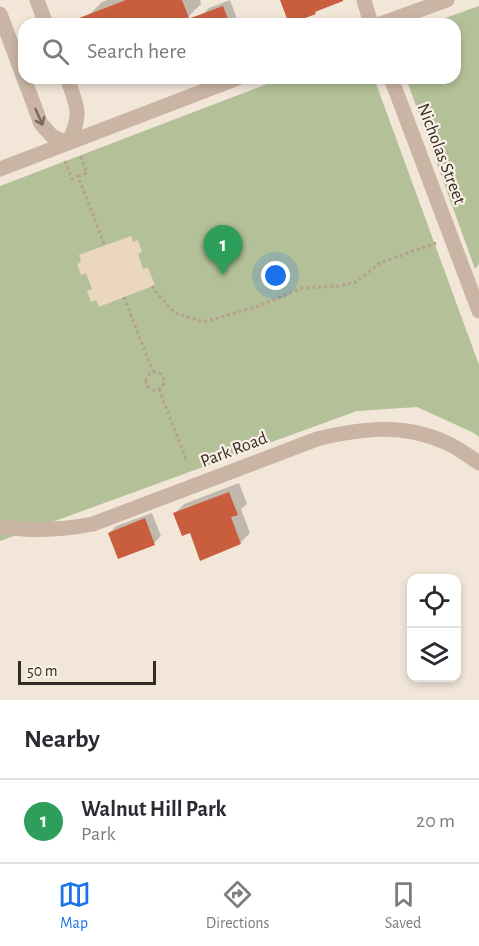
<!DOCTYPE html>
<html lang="en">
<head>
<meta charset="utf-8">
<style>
  body { margin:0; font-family:"Alegreya Sans",sans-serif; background:#f2f2f3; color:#2b2b33 }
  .controls { position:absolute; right:18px; bottom:18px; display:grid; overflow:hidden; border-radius:12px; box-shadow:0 3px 9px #0003 }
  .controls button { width:54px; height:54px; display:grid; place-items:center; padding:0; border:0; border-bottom:2px solid #e1e1e2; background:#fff; color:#2b2b33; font:30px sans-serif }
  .scale { position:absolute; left:18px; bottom:15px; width:138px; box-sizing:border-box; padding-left:6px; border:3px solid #352b26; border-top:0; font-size:16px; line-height:21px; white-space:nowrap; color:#352b26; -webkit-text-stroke:4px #faf0e5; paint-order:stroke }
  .you { position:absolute; left:276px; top:276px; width:21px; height:21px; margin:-15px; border:4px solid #fff; border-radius:50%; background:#1a73e8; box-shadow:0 0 0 9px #1a73e833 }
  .badge { display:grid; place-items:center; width:39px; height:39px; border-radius:50%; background:#1a73e8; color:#fff; font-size:20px; font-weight:700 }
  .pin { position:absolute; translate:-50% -50px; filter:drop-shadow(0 2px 3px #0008) }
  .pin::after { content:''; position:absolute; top:32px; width:21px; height:18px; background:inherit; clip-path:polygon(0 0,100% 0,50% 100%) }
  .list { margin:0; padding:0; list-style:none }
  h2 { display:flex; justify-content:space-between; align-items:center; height:78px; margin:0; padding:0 24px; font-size:26px }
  h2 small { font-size:20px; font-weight:400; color:#7c7c81 }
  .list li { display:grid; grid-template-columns:39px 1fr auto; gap:18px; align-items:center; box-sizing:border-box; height:84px; padding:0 24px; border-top:2px solid #e1e1e2 }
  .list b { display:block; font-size:22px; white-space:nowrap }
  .list p { margin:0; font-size:20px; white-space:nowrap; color:#7c7c81 }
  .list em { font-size:20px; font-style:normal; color:#7c7c81 }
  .icon { flex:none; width:33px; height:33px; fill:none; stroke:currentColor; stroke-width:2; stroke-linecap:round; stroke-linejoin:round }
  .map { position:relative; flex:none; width:479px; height:700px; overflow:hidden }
  .search { position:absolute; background:#fff; box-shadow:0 3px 9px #0003; left:18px; right:18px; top:18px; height:66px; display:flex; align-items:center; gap:15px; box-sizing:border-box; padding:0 21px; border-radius:18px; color:#7c7c81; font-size:22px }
  .sheet { height:162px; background:#fff }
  nav { display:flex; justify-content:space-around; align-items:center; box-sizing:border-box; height:84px; border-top:2px solid #e1e1e2; background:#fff; font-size:16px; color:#7c7c81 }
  nav a { display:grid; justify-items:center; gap:3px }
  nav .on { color:#1a73e8 }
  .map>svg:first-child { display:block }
  .green { fill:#b4c198 }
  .plaza { fill:#ebd6bf }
  .shadow { fill:#0003 }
  .building { fill:#c95e3f }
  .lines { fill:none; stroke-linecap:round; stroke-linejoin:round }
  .path { stroke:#b69f8f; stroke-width:3; stroke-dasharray:3 3; stroke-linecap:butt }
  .minor { stroke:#cab5a4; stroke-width:15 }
  .oneway { stroke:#78695f }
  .labels { text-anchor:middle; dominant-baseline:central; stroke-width:4.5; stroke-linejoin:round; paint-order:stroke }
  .street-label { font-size:18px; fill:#352b26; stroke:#faf0e5 }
</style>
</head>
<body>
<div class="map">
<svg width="479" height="700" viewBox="0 0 479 700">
  <rect width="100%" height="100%" fill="#f2e6d9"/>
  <!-- green -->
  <path class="green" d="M 479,6 L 479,264 L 475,269 L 406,78 L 455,78 L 455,24 L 428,24 Z
    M 283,78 L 374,78 L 479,365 L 479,437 L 474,433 L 417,407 L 357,411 L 0,541 L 0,186 Z"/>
  <!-- plaza -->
  <path class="plaza" d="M 131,236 L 133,242 L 138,240 L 142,252 L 138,254 L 143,269 L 148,268 L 155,285 L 99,307 L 96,300 L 91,302 L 87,291 L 92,289 L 86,273 L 81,275 L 77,264 L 81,262 L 79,255 Z"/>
  <!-- shadow -->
  <path class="shadow" d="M 107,0 L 200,0 L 201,4 L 181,24 L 87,24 L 89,15 L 102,2 Z
    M 230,0 L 239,24 L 205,24 L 202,15 L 209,8 Z
    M 239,483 L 247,504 L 241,509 L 250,533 L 240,543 L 191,531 L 175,513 L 184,504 Z
    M 152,513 L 161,536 L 154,543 L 109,533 L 116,526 Z"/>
  <!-- building -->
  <path class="building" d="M 126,0 L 182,0 L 189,18 L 175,24 L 66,24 L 66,23 Z
    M 280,0 L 343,0 L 343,1 L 315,12 L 316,14 L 289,24 Z
    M 223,6 L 230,24 L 180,24 L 180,22 Z
    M 229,492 L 238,515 L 231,517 L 241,544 L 200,561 L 190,533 L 182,536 L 173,513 Z
    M 145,518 L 155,545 L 118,559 L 108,533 Z"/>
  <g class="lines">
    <!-- path -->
    <path class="path" d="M 65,161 L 72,179 L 78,176 L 105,246
      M 78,176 L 87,173 L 80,155
      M 152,286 L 156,292 L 175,313 L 204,322 L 259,306 L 302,288 L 339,286 L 356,282 L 380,263 L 436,243
      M 124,297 L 153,372
      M146 381a9 9 0 1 1 18 0a9 9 0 1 1-18 0Z
      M 159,389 L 187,462"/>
    <!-- minor -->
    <path class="minor" d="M 37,0 L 46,24
      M 364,0 L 371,24
      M 0,14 L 24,78
      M 380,24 L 447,0
      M 24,78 L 41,124 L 52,136 L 68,143 C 83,114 77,106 67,78
      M 391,78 L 479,311
      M 0,169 L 238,78
      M 0,526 C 32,532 62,530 93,524 L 317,439 C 362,428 403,423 447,443 C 458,448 469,456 479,463"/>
  </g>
  <!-- one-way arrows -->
  <defs><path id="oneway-shaft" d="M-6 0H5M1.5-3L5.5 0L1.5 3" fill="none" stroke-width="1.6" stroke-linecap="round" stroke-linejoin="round" transform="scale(1.5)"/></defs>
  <use class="oneway" href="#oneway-shaft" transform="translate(39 117) rotate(66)"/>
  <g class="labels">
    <!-- street labels -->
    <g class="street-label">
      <text transform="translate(441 154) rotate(69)">Nicholas Street</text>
      <text transform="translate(234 450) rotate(-21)">Park Road</text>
    </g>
  </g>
</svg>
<div class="controls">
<button><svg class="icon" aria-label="locate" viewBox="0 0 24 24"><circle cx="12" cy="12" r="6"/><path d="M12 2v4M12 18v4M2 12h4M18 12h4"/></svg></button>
<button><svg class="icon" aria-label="layers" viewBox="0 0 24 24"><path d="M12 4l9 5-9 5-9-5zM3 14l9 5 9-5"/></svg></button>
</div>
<div class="scale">50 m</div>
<div class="you"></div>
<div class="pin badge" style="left:223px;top:275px;background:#2e9e5b">1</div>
<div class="search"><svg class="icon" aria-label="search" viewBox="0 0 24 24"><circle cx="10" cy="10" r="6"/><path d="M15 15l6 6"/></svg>Search here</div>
</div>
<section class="sheet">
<h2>Nearby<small></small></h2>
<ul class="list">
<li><span class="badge" style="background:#2e9e5b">1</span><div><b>Walnut Hill Park</b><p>Park</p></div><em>20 m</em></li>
</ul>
</section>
<nav>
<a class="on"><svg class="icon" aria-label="map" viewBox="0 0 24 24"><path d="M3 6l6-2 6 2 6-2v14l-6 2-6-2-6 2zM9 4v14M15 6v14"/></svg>Map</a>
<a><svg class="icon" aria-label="directions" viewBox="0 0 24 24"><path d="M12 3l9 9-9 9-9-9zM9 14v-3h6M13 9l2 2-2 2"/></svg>Directions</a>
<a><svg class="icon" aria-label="saved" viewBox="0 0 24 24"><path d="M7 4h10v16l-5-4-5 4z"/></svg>Saved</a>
</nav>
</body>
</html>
